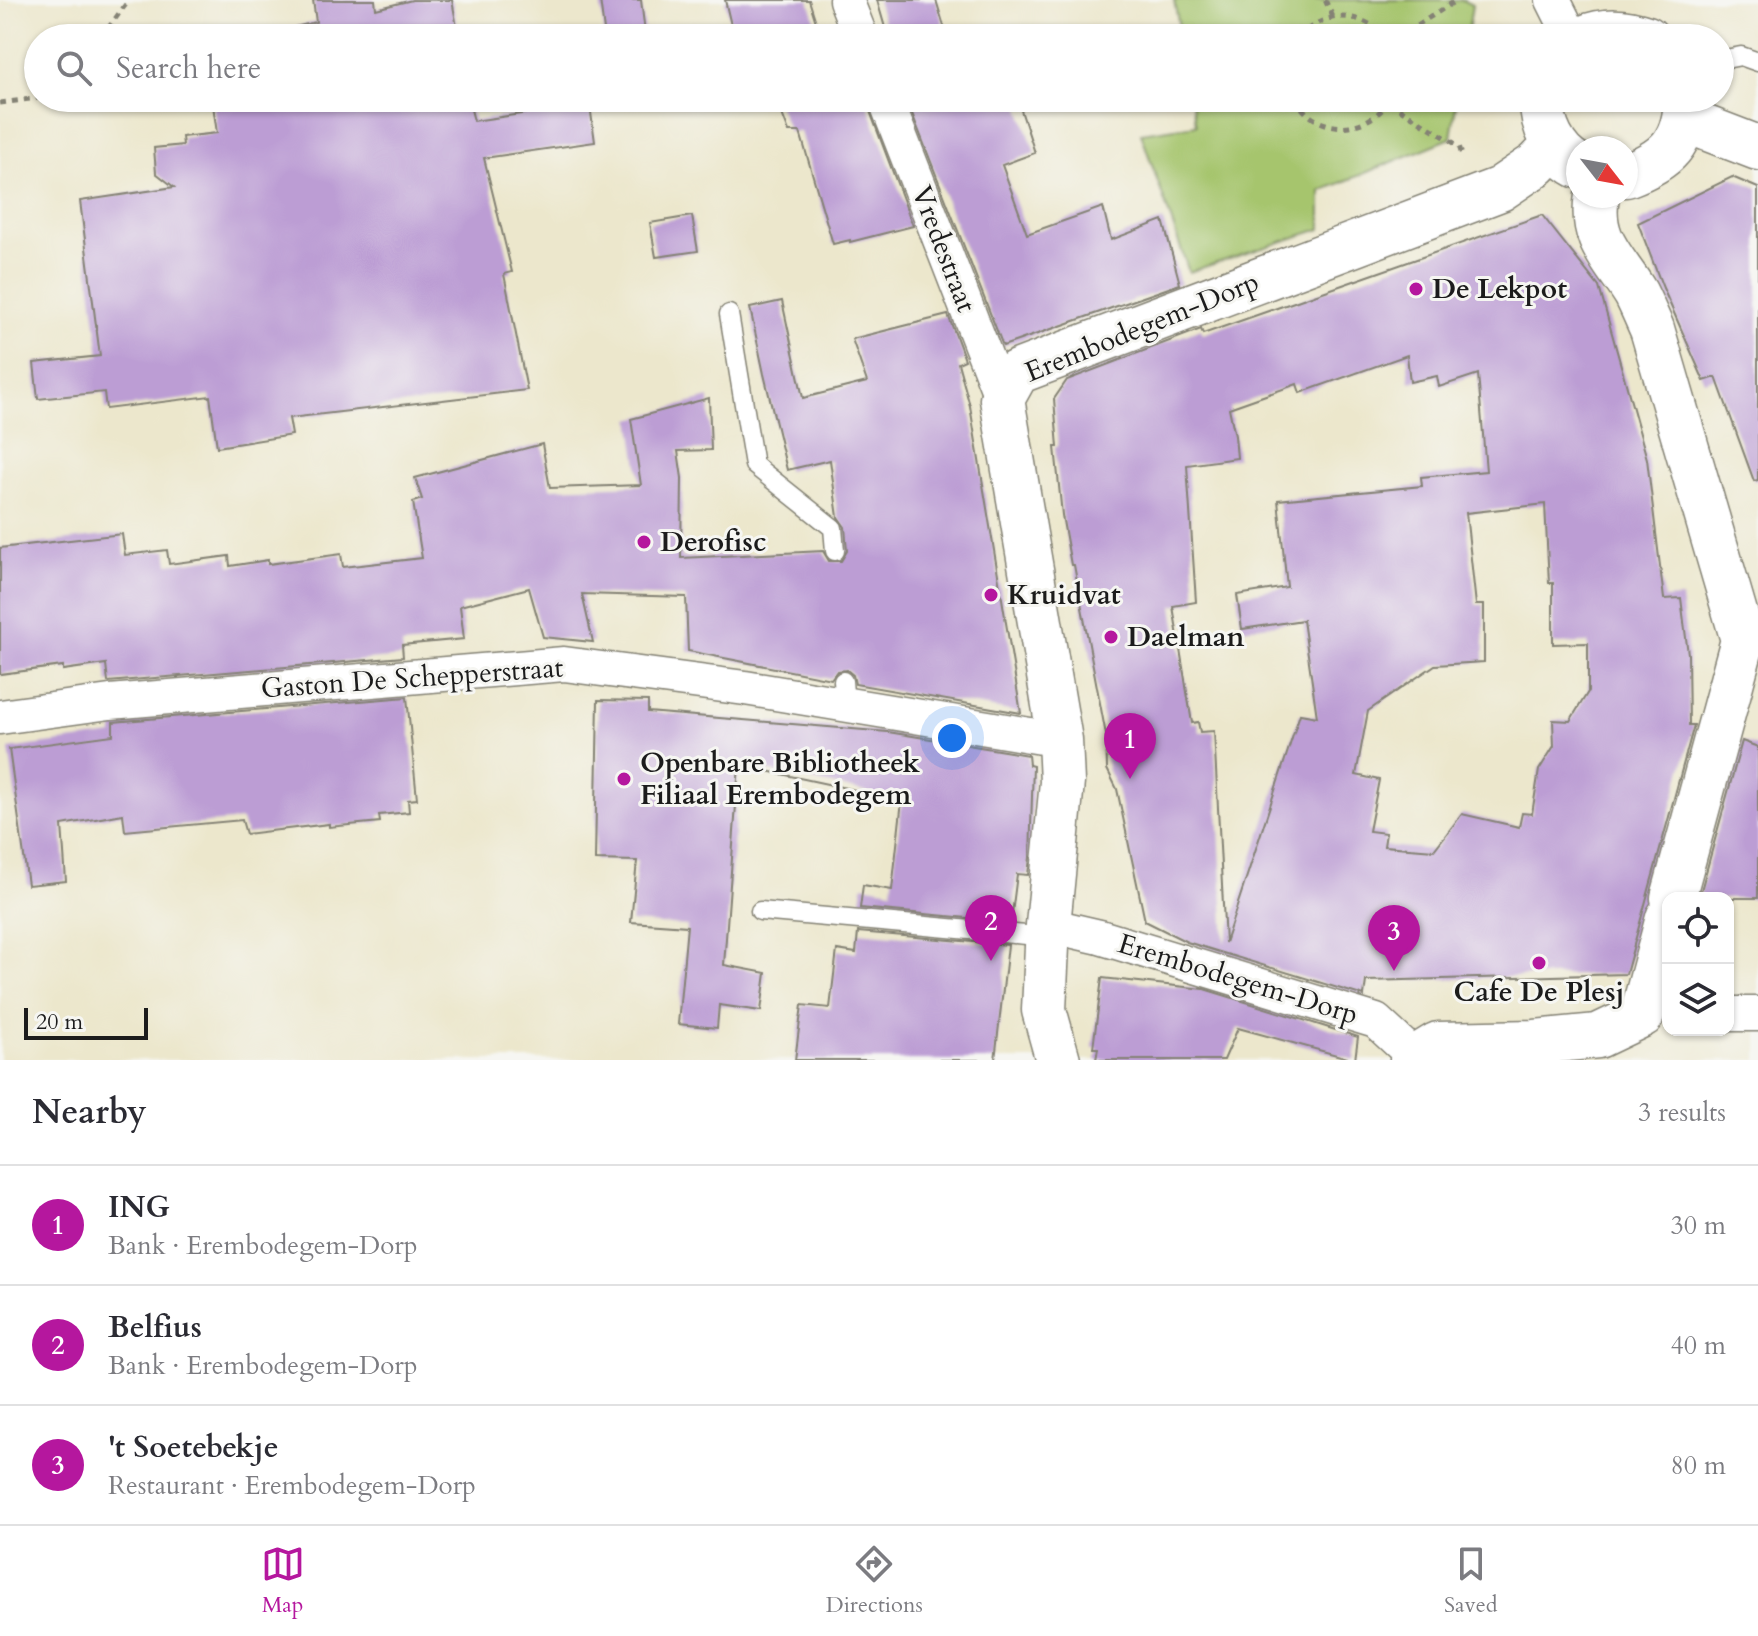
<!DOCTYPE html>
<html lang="en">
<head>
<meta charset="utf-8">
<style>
  body { margin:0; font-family:Cardo,serif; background:#f7f7f7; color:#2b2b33 }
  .controls { position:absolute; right:24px; bottom:24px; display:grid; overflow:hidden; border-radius:16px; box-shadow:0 2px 6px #0004 }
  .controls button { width:72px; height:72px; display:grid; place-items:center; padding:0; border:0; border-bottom:2px solid #e1e1e2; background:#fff; color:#2b2b33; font:40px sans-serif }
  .compass { position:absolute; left:1566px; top:136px; width:72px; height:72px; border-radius:50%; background:#fff; box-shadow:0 2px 6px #0004; rotate:121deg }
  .scale { position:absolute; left:24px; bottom:20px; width:124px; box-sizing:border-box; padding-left:8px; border:4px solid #1c1c1c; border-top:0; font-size:22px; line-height:28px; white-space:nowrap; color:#1c1c1c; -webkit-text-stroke:6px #f6f6f2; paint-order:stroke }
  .you { position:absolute; left:952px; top:738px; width:28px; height:28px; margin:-20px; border:6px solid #fff; border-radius:50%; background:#1a73e8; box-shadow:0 0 0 12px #1a73e833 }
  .badge { display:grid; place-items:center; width:52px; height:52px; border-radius:50%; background:#b5179e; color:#fff; font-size:26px; font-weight:700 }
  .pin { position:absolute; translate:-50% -66px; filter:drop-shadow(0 2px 4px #0008) }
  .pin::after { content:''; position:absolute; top:42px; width:28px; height:24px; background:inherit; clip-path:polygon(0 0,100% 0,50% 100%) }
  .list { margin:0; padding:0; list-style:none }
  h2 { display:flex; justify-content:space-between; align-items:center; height:104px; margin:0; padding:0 32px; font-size:34px }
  h2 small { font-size:26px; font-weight:400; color:#7c7c81 }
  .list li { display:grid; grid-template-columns:52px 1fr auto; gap:24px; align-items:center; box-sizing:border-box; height:120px; padding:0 32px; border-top:2px solid #e1e1e2 }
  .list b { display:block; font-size:30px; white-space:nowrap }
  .list p { margin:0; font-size:26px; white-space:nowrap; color:#7c7c81 }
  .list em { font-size:26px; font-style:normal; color:#7c7c81 }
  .icon { flex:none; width:44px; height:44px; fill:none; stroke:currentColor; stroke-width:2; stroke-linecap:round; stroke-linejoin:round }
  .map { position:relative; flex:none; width:1758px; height:1060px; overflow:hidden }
  .search { position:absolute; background:#fff; box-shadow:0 2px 6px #0004; left:24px; right:24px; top:24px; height:88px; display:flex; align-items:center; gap:20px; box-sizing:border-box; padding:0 28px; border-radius:44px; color:#7c7c81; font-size:30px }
  .sheet { height:464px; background:#fff }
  nav { display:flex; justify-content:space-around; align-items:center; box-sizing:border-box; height:112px; border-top:2px solid #e1e1e2; background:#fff; font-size:22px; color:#7c7c81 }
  nav a { display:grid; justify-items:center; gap:4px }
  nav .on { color:#b5179e }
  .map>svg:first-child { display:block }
  .green { fill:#a6c56d; stroke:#617044; stroke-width:2 }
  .building { fill:#bc9dd4; fill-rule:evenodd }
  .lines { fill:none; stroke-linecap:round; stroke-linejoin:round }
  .lane-casing { stroke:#848274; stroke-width:21 }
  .street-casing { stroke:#848274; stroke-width:37 }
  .secondary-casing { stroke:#848274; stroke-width:47 }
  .path { stroke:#848274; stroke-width:5; stroke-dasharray:6 6; stroke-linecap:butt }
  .lane { stroke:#fff; stroke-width:18 }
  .street { stroke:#fff; stroke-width:34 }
  .secondary { stroke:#fff; stroke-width:44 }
  .poi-dot { fill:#b5179e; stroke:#f6f6f2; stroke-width:3 }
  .labels { text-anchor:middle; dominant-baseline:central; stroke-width:6; stroke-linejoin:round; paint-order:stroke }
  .street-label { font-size:28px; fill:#1c1c1c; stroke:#f6f6f2 }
  .poi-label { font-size:28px; font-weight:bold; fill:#1c1c1c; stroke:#f6f6f2; text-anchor:start }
</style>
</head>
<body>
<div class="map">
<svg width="1758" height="1060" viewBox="0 0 1758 1060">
  <rect width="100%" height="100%" fill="#f6f6f2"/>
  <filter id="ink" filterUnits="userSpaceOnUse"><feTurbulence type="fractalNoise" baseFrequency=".0125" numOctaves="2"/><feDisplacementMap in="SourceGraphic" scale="16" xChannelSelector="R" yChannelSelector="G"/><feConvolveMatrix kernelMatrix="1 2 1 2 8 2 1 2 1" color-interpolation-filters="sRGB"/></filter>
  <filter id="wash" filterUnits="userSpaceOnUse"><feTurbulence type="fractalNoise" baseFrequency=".006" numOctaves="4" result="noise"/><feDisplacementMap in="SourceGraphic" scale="32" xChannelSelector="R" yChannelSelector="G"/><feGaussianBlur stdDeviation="1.8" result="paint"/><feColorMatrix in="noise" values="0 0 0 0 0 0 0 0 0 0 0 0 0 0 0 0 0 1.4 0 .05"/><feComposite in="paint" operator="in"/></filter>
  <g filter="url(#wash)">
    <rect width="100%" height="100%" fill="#ece7cc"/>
    <!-- green -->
    <path class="green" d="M 1174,0 L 1462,0 L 1472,5 L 1467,38 L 1181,38 Z
      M 1191,98 L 1457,98 L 1451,138 L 1321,191 L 1321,229 L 1189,272 L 1141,133 L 1196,125 Z"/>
    <g id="blocks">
      <!-- building -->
      <path class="building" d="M 313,0 L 375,0 L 376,9 L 412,0 L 452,0 L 459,38 L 285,38 L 282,30 L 316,22 Z
        M 600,0 L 641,0 L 645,33 L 605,38 Z
        M 725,0 L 809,0 L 821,38 L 734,38 Z
        M 877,0 L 936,0 L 946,33 L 950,32 L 952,38 L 888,38 Z
        M 212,98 L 468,98 L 474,121 L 542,111 L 541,104 L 589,98 L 595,142 L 484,158 L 512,272 L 504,274 L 527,390 L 289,418 L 292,435 L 217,447 L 210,396 L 106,409 L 104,392 L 38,399 L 34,363 L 100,356 L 80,201 L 174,187 L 156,173 L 154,148 L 183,145 L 182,137 L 217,133 Z
        M 776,98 L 865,98 L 913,226 L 850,242 L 850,240 L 833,244 L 800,132 L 789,132 Z
        M 906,98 L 1017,98 L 1035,153 L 1002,165 L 1027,234 L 1103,207 L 1111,240 L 1163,220 L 1180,284 L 1003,346 Z
        M 1732,177 L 1758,188 L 1758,480 L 1754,481 L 1716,377 L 1704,381 L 1663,288 L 1638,223 Z
        M 1542,215 L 1599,287 L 1647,459 L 1664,599 L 1681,598 L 1688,654 L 1689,725 L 1694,725 L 1626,974 L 1366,981 L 1364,996 L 1187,942 L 1145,921 L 1117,789 L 1107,769 L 1106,735 L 1074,565 L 1071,565 L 1062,515 L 1055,447 L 1058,447 L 1054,399 L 1067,380 L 1201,329 L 1203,334 ZM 1407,355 L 1410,382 L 1437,376 L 1439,387 L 1478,374 L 1486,471 L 1421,477 L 1422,486 L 1278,500 L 1287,587 L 1237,595 L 1242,629 L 1303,620 L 1317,717 L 1300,714 L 1225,943 L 1214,731 L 1200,732 L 1198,722 L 1192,723 L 1173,606 L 1196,602 L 1187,465 L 1237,458 L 1235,436 L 1229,408 L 1297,384 L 1300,393 ZM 1545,504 L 1549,583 L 1553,583 L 1553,644 L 1588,643 L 1588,692 L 1570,721 L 1553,720 L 1554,746 L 1539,770 L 1532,814 L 1522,813 L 1519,827 L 1462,814 L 1434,850 L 1384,846 L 1386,833 L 1369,831 L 1379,780 L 1356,775 L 1368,711 L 1435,665 L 1484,662 L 1484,605 L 1476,605 L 1466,513 Z
        M 692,216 L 698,251 L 656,257 L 650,223 Z
        M 782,301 L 803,398 L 867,382 L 852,339 L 948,315 L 965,360 L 958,363 L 970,406 L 1021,713 L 855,684 L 853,675 L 847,670 L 837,671 L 831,679 L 688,651 L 686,597 L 582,594 L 593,642 L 543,637 L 529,588 L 460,606 L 464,639 L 402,645 L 403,657 L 108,682 L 106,664 L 63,670 L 63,666 L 0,674 L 0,548 L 122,534 L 125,555 L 167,550 L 169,564 L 229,556 L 230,566 L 268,560 L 268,564 L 341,554 L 343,567 L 422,558 L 413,502 L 422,499 L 415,478 L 542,444 L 550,488 L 641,485 L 631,419 L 709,398 L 711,450 L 678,451 L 682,478 L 681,558 L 823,551 L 829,561 L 841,561 L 847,551 L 845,527 L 838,517 L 830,460 L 787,470 L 764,374 L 750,308 Z
        M 407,697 L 417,799 L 408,800 L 409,812 L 379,815 L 380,822 L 329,827 L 329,824 L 246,834 L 242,820 L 125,831 L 123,814 L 62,825 L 66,881 L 28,885 L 9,749 L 113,735 L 113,722 Z
        M 598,700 L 648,701 L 648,712 L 888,732 L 1028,755 L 1029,765 L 1033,766 L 1030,857 L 1028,875 L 1017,874 L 1011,922 L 860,908 L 863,885 L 892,890 L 902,800 L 739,765 L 724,965 L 766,973 L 761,1011 L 719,1005 L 717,1028 L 678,1024 L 687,926 L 631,922 L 637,861 L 595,860 Z
        M 1742,741 L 1758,747 L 1758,898 L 1699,898 Z
        M 858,932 L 1008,945 L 995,1060 L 795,1060 L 802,1005 L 830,1008 L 837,950 L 856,953 Z
        M 1102,978 L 1204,989 L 1358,1037 L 1355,1060 L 1238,1028 L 1224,1060 L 1096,1060 L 1098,1048 L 1093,1048 Z"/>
    </g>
  </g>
  <g filter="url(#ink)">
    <use href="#blocks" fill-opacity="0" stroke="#848274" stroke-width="2"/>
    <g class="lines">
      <!-- lane casing -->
      <g class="lane-casing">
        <path id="lane" d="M 1720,60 L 1741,56 L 1758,62
          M 729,314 L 754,465 L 833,528 L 835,551
          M 843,681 L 845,705
          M 760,911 L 1048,937"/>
      </g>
      <!-- street casing -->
      <g class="street-casing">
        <path id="street" d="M 846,0 L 861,38
          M 1553,0 L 1572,38
          M 885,98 L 1002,399
          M 0,717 L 110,702 L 564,664 L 745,688 L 1060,740
          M 1048,925 L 1100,937 L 1376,1021 L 1415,1057
          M 1728,1014 L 1758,1014"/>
      </g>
      <!-- secondary casing -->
      <g class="secondary-casing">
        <path id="secondary" d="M 1583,38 C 1605,29 1624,30 1647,38
          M 1542,98 C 1541,125 1554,153 1578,166
          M 1685,120 L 1758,148
          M 1626,175 C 1667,160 1685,143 1686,98
          M 1597,196 C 1589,240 1615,259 1636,294 C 1642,306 1647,318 1652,329 L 1743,640 L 1673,898
          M 1058,1060 L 1044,1010 L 1048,925 L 1062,782 L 1060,740 L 1002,399 L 1017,372 L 1500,189 L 1537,164 L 1554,146
          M 1412,1060 L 1438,1044 L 1535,1042 L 1598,1036 L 1642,1015 L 1668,918"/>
      </g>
      <!-- path -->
      <path class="path" d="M 1325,0 L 1333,17
        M 101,38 L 129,0
        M 1299,38 C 1323,10 1362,10 1386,38
        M 1397,38 L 1457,0
        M 1295,98 C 1316,137 1369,135 1391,98
        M 1389,102 L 1459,146 L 1463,158
        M 0,103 L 38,98"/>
      <!-- lane -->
      <use href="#lane" class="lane"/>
      <!-- street -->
      <use href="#street" class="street"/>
      <!-- secondary -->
      <use href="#secondary" class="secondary"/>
    </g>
  </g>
  <!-- markers -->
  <g class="poi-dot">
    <circle cx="1416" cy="289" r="8"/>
    <circle cx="644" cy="542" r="8"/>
    <circle cx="991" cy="595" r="8"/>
    <circle cx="1111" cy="637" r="8"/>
    <circle cx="624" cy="779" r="8"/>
    <circle cx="1539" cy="963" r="8"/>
  </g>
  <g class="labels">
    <!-- street labels -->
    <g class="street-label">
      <text transform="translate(944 249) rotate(69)">Vredestraat</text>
      <text transform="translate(1142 327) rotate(-22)">Erembodegem-Dorp</text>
      <text transform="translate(412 678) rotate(-4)">Gaston De Schepperstraat</text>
      <text transform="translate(1238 979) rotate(17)">Erembodegem-Dorp</text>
    </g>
    <!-- poi labels -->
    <g class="poi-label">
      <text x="1432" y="289">De Lekpot</text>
      <text x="660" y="542">Derofisc</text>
      <text x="1007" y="595">Kruidvat</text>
      <text x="1127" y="637">Daelman</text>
      <text x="640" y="763">Openbare Bibliotheek<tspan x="640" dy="32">Filiaal Erembodegem</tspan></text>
      <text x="1539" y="992" text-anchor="middle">Cafe De Plesj</text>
    </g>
  </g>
</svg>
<div class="controls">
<button><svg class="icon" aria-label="locate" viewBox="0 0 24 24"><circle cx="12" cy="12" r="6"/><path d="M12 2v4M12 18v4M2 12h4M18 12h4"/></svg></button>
<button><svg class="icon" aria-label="layers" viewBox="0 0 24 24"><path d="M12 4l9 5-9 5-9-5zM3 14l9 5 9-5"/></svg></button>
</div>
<svg class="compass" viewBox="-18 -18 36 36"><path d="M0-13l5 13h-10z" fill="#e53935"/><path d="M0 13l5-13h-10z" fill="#7c7c81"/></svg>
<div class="scale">20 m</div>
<div class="you"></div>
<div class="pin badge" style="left:1130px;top:779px">1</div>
<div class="pin badge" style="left:991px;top:961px">2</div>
<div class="pin badge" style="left:1394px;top:971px">3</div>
<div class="search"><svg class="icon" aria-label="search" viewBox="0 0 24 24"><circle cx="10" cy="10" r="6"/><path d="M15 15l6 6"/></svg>Search here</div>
</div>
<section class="sheet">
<h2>Nearby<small>3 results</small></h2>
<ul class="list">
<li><span class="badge">1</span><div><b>ING</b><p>Bank · Erembodegem-Dorp</p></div><em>30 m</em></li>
<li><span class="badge">2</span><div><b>Belfius</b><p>Bank · Erembodegem-Dorp</p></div><em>40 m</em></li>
<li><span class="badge">3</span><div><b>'t Soetebekje</b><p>Restaurant · Erembodegem-Dorp</p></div><em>80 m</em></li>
</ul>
</section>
<nav>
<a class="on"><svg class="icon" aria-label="map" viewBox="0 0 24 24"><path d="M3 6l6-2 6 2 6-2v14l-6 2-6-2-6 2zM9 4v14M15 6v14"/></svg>Map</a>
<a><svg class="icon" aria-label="directions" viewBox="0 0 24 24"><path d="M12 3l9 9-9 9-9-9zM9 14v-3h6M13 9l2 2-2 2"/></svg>Directions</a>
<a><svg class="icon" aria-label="saved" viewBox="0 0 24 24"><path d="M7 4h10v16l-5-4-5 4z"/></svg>Saved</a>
</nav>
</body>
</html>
